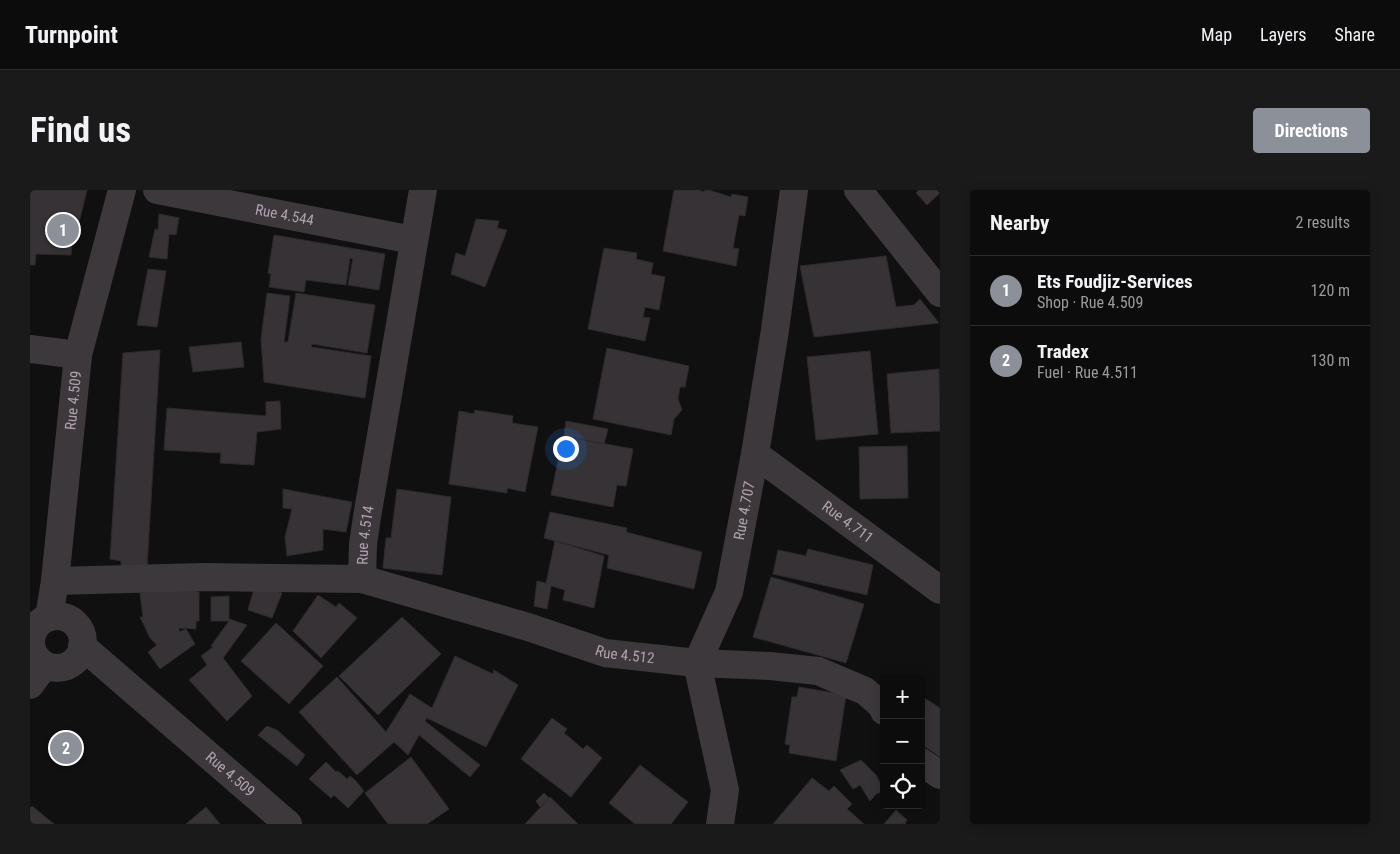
<!DOCTYPE html>
<html lang="en">
<head>
<meta charset="utf-8">
<style>
  body { margin:0; font-family:"Roboto Condensed",sans-serif; background:#1b1a1a; color:#f1f3f6 }
  .controls { position:absolute; right:15px; bottom:15px; display:grid; overflow:hidden; border-radius:5px; box-shadow:0 2px 12px #0003 }
  .controls button { width:45px; height:45px; display:grid; place-items:center; padding:0; border:0; border-bottom:1px solid #2d2c2d; background:#0d0c0c; color:#f1f3f6; font:25px sans-serif }
  .you { position:absolute; left:535px; top:258px; width:18px; height:18px; margin:-12px; border:4px solid #fff; border-radius:50%; background:#1a73e8; box-shadow:0 0 0 8px #1a73e833 }
  .badge { display:grid; place-items:center; width:32px; height:32px; border-radius:50%; background:#8c9099; color:#fff; font-size:16px; font-weight:700 }
  .pin { position:absolute; translate:-50% -50%; border:2px solid #fff; box-shadow:0 1px 5px #0006 }
  .list { margin:0; padding:0; list-style:none }
  h2 { display:flex; justify-content:space-between; align-items:center; height:65px; margin:0; padding:0 20px; font-size:21px }
  h2 small { font-size:16px; font-weight:400; color:#9a9b9d }
  .list li { display:grid; grid-template-columns:32px 1fr auto; gap:15px; align-items:center; box-sizing:border-box; height:70px; padding:0 20px; border-top:1px solid #2d2c2d }
  .list b { display:block; font-size:19px; white-space:nowrap }
  .list p { margin:0; font-size:16px; white-space:nowrap; color:#9a9b9d }
  .list em { font-size:16px; font-style:normal; color:#9a9b9d }
  .icon { flex:none; width:28px; height:28px; fill:none; stroke:currentColor; stroke-width:2; stroke-linecap:round; stroke-linejoin:round }
  .map { position:relative; flex:none; width:910px; height:634px; overflow:hidden; border-radius:5px }
  header { display:flex; align-items:center; gap:30px; box-sizing:border-box; height:70px; padding:0 25px; background:#0d0c0c; border-bottom:1px solid #2d2c2d }
  header strong { font-size:24px }
  nav { display:flex; gap:28px; margin-inline-start:auto; font-size:18px }
  .intro { display:flex; align-items:center; justify-content:space-between; box-sizing:border-box; height:120px; padding:0 30px }
  h1 { margin:0; font-size:35px }
  .button { padding:12px 22px; border-radius:5px; background:#8c9099; color:#fff; font-size:18px; font-weight:700 }
  main { display:flex; gap:30px; padding:0 30px }
  aside { flex:1; background:#0d0c0c; border-radius:5px; box-shadow:0 2px 12px #0003 }
  .map>svg:first-child { display:block }
  .building { fill:#363235; stroke:#2d2a2c }
  .lines { fill:none; stroke-linecap:round; stroke-linejoin:round }
  .minor { stroke:#3d383c; stroke-width:28 }
  .labels { text-anchor:middle; dominant-baseline:central; stroke-width:4; stroke-linejoin:round; paint-order:stroke }
  .street-label { font-size:15px; fill:#b1a2b0; stroke:#0c0b0b }
</style>
</head>
<body>
<header>
<strong>Turnpoint</strong>
<nav><a>Map</a><a>Layers</a><a>Share</a></nav>
</header>
<div class="intro"><h1>Find us</h1><a class="button">Directions</a></div>
<main>
<div class="map">
<svg width="910" height="634" viewBox="0 0 910 634">
  <rect width="100%" height="100%" fill="#111010"/>
  <!-- building -->
  <path class="building" d="M 0,0 L 57,0 L 47,41 L 43,41 L 41,65 L 6,64 L 5,75 L 0,75 Z
    M 644,0 L 668,0 L 674,2 L 675,0 L 679,0 L 701,7 L 702,4 L 718,7 L 715,26 L 709,25 L 703,58 L 709,59 L 706,76 L 633,61 Z
    M 889,0 L 910,0 L 910,3 L 897,15 L 886,3 Z
    M 129,24 L 149,28 L 146,45 L 139,44 L 137,69 L 119,67 L 125,39 L 128,40 Z
    M 446,29 L 469,31 L 467,38 L 477,40 L 455,97 L 421,84 L 426,63 L 435,66 Z
    M 244,45 L 355,64 L 349,100 L 318,95 L 323,69 L 320,68 L 316,95 L 276,90 L 274,102 L 239,97 L 241,84 L 238,83 Z
    M 574,58 L 607,63 L 606,69 L 623,73 L 621,84 L 635,87 L 629,120 L 615,117 L 613,127 L 620,128 L 615,151 L 558,139 Z
    M 856,66 L 866,117 L 884,115 L 890,109 L 909,133 L 784,147 L 770,76 Z
    M 118,79 L 136,81 L 127,137 L 107,135 Z
    M 237,103 L 260,106 L 254,152 L 258,152 L 266,103 L 345,115 L 337,163 L 282,154 L 281,157 L 341,166 L 335,208 L 234,192 L 231,149 Z
    M 211,152 L 214,177 L 163,182 L 159,157 Z
    M 577,158 L 659,176 L 655,197 L 650,197 L 648,209 L 652,220 L 644,229 L 641,245 L 563,229 Z
    M 130,160 L 117,378 L 91,380 L 91,371 L 80,369 L 93,163 Z
    M 840,161 L 848,244 L 786,250 L 777,167 Z
    M 909,179 L 910,241 L 861,243 L 857,184 Z
    M 250,211 L 251,239 L 227,242 L 224,275 L 190,273 L 191,263 L 134,260 L 137,218 L 236,226 L 236,212 Z
    M 445,220 L 483,226 L 482,233 L 508,237 L 495,302 L 477,298 L 477,303 L 419,294 L 429,221 L 444,224 Z
    M 536,231 L 578,239 L 574,254 L 534,246 Z
    M 533,246 L 603,259 L 596,296 L 587,295 L 583,317 L 521,305 Z
    M 877,256 L 878,308 L 830,309 L 829,257 Z
    M 253,299 L 322,312 L 316,342 L 293,339 L 293,360 L 257,366 L 255,347 L 262,319 L 253,318 Z
    M 367,299 L 421,307 L 412,385 L 353,378 L 356,348 L 361,348 Z
    M 520,322 L 597,338 L 596,342 L 672,362 L 664,399 L 577,378 L 579,365 L 514,348 Z
    M 525,351 L 574,366 L 564,418 L 533,410 L 535,400 L 521,396 L 517,419 L 504,416 L 507,391 L 516,393 Z
    M 778,359 L 843,375 L 837,405 L 743,384 L 748,360 L 776,366 Z
    M 741,387 L 834,414 L 816,473 L 723,447 Z
    M 231,396 L 252,403 L 242,428 L 218,420 L 224,399 Z
    M 148,398 L 169,402 L 169,431 L 166,431 L 166,439 L 149,438 L 149,442 L 156,439 L 165,454 L 130,479 L 118,462 L 127,455 L 120,448 L 110,427 L 113,427 L 110,403 Z
    M 288,405 L 306,417 L 309,413 L 327,428 L 291,468 L 263,441 Z
    M 199,406 L 199,429 L 217,435 L 193,468 L 222,506 L 197,531 L 159,490 L 177,475 L 171,466 L 183,457 L 181,456 L 199,431 L 181,431 L 181,407 Z
    M 372,427 L 411,464 L 348,525 L 309,486 Z
    M 246,433 L 293,476 L 259,514 L 211,471 Z
    M 425,466 L 463,484 L 464,480 L 488,495 L 456,557 L 397,528 L 395,531 L 450,575 L 440,587 L 389,545 L 378,565 L 364,552 L 327,585 L 269,522 L 307,487 L 356,542 L 380,504 L 402,518 Z
    M 769,497 L 816,505 L 806,571 L 759,563 L 760,555 L 755,554 L 762,507 L 767,507 Z
    M 893,507 L 910,518 L 910,567 L 891,554 L 891,510 Z
    M 522,528 L 537,539 L 534,543 L 553,559 L 557,555 L 572,568 L 541,607 L 491,569 Z
    M 237,536 L 247,540 L 275,565 L 267,576 L 228,545 Z
    M 381,567 L 419,619 L 397,634 L 358,634 L 335,603 Z
    M 831,570 L 846,585 L 854,600 L 854,601 L 846,604 L 840,611 L 830,595 L 823,599 L 810,580 Z
    M 296,572 L 306,582 L 308,581 L 317,589 L 320,586 L 325,590 L 334,601 L 318,618 L 304,605 L 301,608 L 279,589 Z
    M 610,575 L 658,612 L 641,634 L 605,634 L 579,613 Z
    M 782,588 L 799,601 L 804,596 L 822,614 L 817,619 L 834,634 L 743,634 Z
    M 514,603 L 519,608 L 510,617 L 506,611 Z
    M 520,607 L 548,634 L 495,634 Z
    M 2,616 L 24,634 L 0,634 L 0,618 Z
    M 176,617 L 190,634 L 156,634 Z
    M 866,620 L 877,630 L 875,633 L 876,634 L 854,634 Z"/>
  <g class="lines">
    <!-- minor -->
    <g class="minor">
      <path id="s1" d="M 127,0 L 383,50"/>
      <path d="M 828,0 L 910,103"/>
      <path d="M 0,159 L 48,165"/>
      <path id="s2" d="M 725,264 L 910,400"/>
      <path id="s3" d="M 332,389 L 498,437 L 575,463 L 667,473 L 740,476 L 788,481 L 835,501 L 851,515 L 854,521"/>
      <path id="s4" d="M 25,391 L 173,387 L 332,389 L 333,354 L 337,327 L 393,0"/>
      <circle cx="27" cy="452" r="26"/>
      <path id="s5" d="M 19,427 L 25,391 L 48,165 L 92,0"/>
      <path id="s6" d="M 52,456 L 258,634"/>
      <path d="M 0,495 L 14,476"/>
      <path d="M 891,572 L 910,585"/>
      <path id="s7" d="M 690,634 L 695,600 L 667,473 L 699,402 L 725,264 L 745,140 L 764,0"/>
    </g>
  </g>
  <g class="labels">
    <!-- street labels -->
    <g class="street-label">
      <text stroke="none"><textPath href="#s1" startOffset="130">Rue 4.544</textPath></text>
      <text stroke="none"><textPath href="#s5" startOffset="218">Rue 4.509</textPath></text>
      <text stroke="none"><textPath href="#s7" startOffset="325">Rue 4.707</textPath></text>
      <text stroke="none"><textPath href="#s2" startOffset="115">Rue 4.711</textPath></text>
      <text stroke="none"><textPath href="#s4" startOffset="351">Rue 4.514</textPath></text>
      <text stroke="none"><textPath href="#s3" startOffset="274">Rue 4.512</textPath></text>
      <text stroke="none"><textPath href="#s6" startOffset="196">Rue 4.509</textPath></text>
    </g>
  </g>
</svg>
<div class="controls">
<button>+</button>
<button>−</button>
<button><svg class="icon" aria-label="locate" viewBox="0 0 24 24"><circle cx="12" cy="12" r="6"/><path d="M12 2v4M12 18v4M2 12h4M18 12h4"/></svg></button>
</div>
<div class="you"></div>
<div class="pin badge" style="left:33px;top:40px">1</div>
<div class="pin badge" style="left:36px;top:558px">2</div>
</div>
<aside>
<h2>Nearby<small>2 results</small></h2>
<ul class="list">
<li><span class="badge">1</span><div><b>Ets Foudjiz-Services</b><p>Shop · Rue 4.509</p></div><em>120 m</em></li>
<li><span class="badge">2</span><div><b>Tradex</b><p>Fuel · Rue 4.511</p></div><em>130 m</em></li>
</ul>
</aside>
</main>
</body>
</html>
